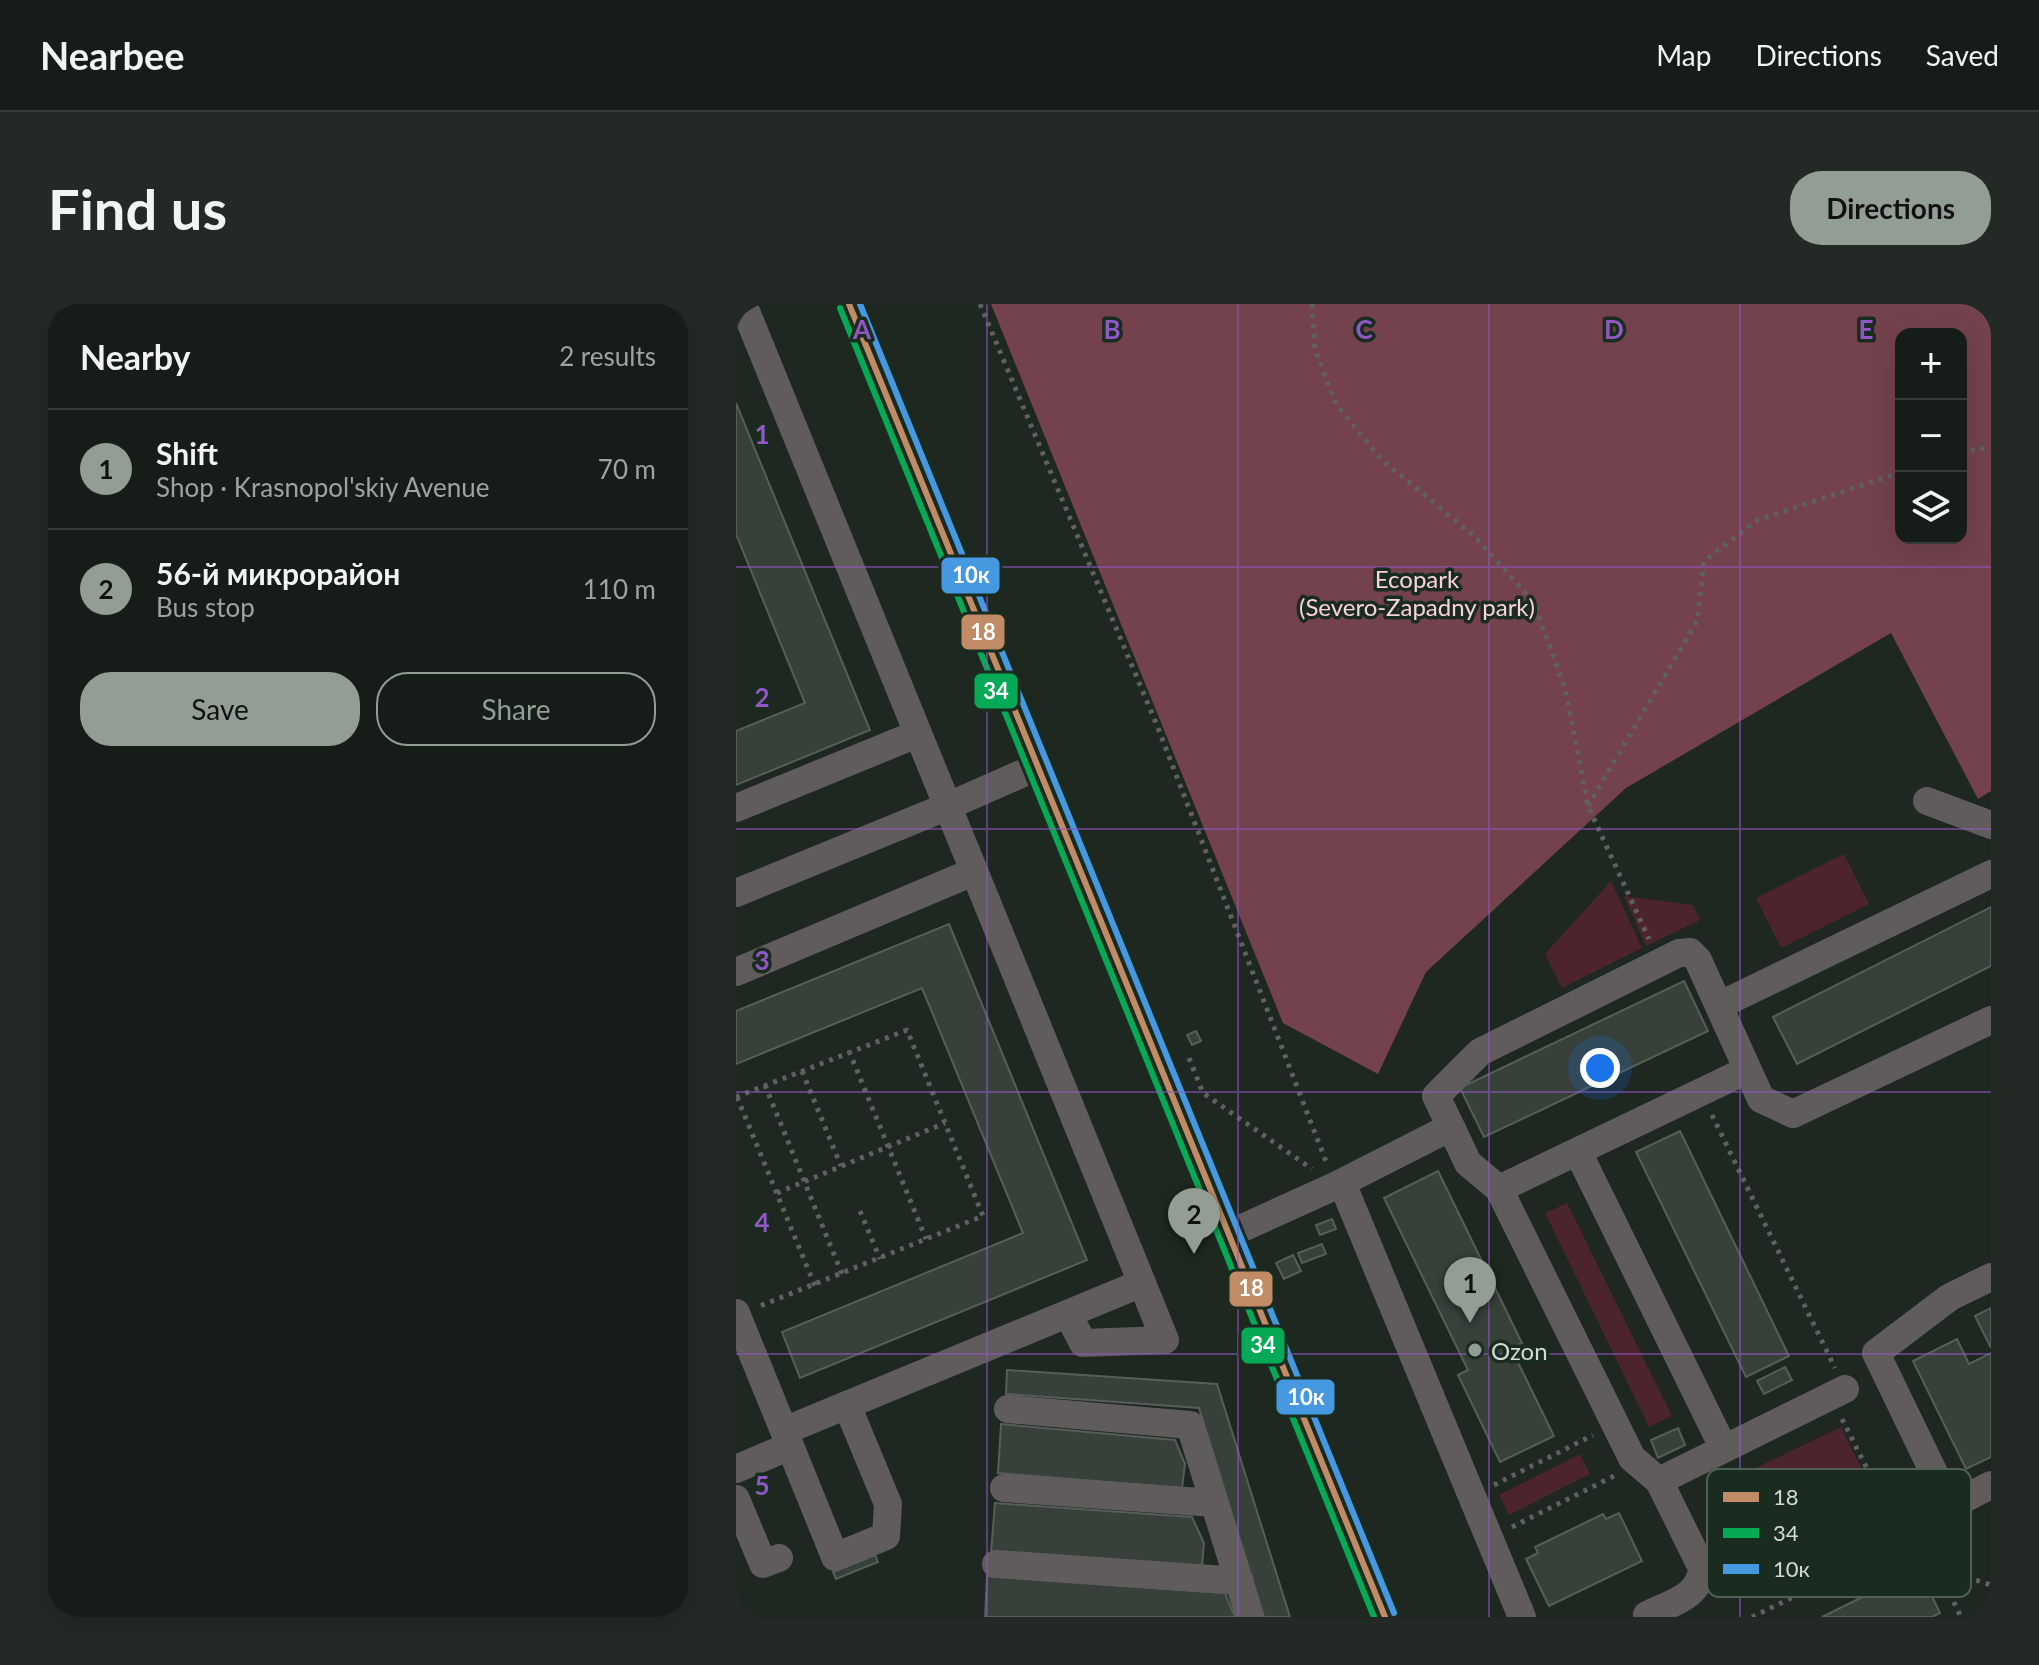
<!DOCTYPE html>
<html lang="en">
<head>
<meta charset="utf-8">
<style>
  body { margin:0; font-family:Lato,sans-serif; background:#232a25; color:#f1f3f6 }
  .controls { position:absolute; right:24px; top:24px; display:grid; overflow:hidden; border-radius:16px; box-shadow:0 8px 32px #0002 }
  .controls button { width:72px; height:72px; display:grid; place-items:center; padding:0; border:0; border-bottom:2px solid #353b37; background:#161d18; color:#f1f3f6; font:40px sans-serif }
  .you { position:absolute; left:864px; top:764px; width:28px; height:28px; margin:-20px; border:6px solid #fff; border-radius:50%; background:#1a73e8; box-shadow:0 0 0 12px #1a73e833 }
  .badge { display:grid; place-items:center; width:52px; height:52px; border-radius:50%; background:#929d94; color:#111; font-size:26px; font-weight:700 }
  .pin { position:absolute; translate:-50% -66px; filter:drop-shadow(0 2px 4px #0008) }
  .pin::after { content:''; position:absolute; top:42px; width:28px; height:24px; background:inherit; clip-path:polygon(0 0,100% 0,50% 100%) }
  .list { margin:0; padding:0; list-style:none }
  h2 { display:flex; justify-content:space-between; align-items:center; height:104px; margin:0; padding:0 32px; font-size:34px }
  h2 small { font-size:26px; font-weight:400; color:#9ea2a2 }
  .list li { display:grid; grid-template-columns:52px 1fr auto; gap:24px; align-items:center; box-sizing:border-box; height:120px; padding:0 32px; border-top:2px solid #353b37 }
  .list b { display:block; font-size:30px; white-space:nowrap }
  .list p { margin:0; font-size:26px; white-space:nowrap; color:#9ea2a2 }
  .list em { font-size:26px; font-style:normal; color:#9ea2a2 }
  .actions { display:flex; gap:16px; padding:24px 32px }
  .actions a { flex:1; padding:18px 0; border:2px solid #929d94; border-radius:32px; text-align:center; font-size:28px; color:#929d94 }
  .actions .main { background:#929d94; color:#111 }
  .icon { flex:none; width:44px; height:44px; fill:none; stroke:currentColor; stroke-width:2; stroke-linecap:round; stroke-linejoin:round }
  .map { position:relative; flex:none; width:1255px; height:1313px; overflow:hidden; border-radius:32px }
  header { display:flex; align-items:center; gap:48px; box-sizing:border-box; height:112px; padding:0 40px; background:#161d18; border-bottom:2px solid #353b37 }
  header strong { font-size:38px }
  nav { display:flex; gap:44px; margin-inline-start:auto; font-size:28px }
  .intro { display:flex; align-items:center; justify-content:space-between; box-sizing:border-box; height:192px; padding:0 48px }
  h1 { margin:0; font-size:56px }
  .button { padding:20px 36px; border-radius:32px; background:#929d94; color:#111; font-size:28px; font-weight:700 }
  main { display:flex; gap:48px; padding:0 48px }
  aside { flex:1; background:#161d18; border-radius:32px; box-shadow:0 8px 32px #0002 }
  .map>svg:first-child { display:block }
  .green { fill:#4c242d }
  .forest { fill:#73424d; fill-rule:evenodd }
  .building { fill:#38403a; stroke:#565e58; stroke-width:2 }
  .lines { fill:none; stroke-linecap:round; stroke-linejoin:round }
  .path { stroke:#60605e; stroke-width:5; stroke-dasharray:4 6; stroke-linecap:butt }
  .minor { stroke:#605c5c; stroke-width:28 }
  .bus-1-casing { stroke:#1a2b1f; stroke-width:12 }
  .bus-2-casing { stroke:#1a2b1f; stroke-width:12 }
  .bus-3-casing { stroke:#1a2b1f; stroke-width:12 }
  .bus-1 { stroke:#c18c65; stroke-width:6 }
  .bus-2 { stroke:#06aa56; stroke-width:6 }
  .bus-3 { stroke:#4699e1; stroke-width:6 }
  .grid { fill:none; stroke:#9058c4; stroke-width:2; stroke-opacity:0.55 }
  .poi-dot { fill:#929d94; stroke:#1a2b1f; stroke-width:3 }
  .labels { text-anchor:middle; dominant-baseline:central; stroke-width:7; stroke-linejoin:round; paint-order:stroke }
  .park-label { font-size:24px; fill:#fad3da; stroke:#1a2b1f }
  .poi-label { font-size:24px; fill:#d0dcd3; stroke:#1a2b1f; text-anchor:start }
  .key { fill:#1a2b1f; stroke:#516055; stroke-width:2 }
  .key-label { font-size:22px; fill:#d0dcd3 }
  .grid-label { font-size:26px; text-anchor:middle; font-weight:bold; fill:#9058c4; stroke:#1a2b1f; stroke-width:7; stroke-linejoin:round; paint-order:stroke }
  .line-badge { stroke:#1a2b1f; stroke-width:3 }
  .badge-label { font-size:22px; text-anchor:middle; font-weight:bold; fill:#fff }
</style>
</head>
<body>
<header>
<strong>Nearbee</strong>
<nav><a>Map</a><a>Directions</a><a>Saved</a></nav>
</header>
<div class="intro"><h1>Find us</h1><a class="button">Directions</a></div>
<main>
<aside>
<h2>Nearby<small>2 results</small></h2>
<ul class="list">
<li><span class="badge">1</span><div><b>Shift</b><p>Shop · Krasnopol'skiy Avenue</p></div><em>70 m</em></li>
<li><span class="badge">2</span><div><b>56-й микрорайон</b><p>Bus stop</p></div><em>110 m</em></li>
</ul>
<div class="actions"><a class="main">Save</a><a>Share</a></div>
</aside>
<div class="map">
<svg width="1255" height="1313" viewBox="0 0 1255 1313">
  <rect width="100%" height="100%" fill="#1e2720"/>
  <!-- green -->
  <path class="green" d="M 1108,550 L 1133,600 L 1045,644 L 1020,594 Z
    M 875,577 L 906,644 L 826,684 L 809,650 Z
    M 888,592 L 957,601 L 964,616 L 910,642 Z
    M 831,899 L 936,1112 L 913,1123 L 809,909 Z
    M 1105,1123 L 1154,1221 L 1062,1266 L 1044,1230 L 1008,1248 L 976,1179 L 1009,1163 L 1013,1167 Z
    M 844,1150 L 854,1170 L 773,1211 L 763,1191 Z"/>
  <!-- forest -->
  <path class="forest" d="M 255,0 L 1255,0 L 1255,487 L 1242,495 L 1155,329 L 890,484 L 690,668 L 642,770 L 547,719 ZM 1225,30 L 1225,234 L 1165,234 L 1165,30 Z"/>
  <!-- building -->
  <path class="building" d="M 0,99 L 134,426 L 0,481 L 0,427 L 69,399 L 0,230 Z
    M 1255,603 L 1255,662 L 1061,760 L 1037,713 Z
    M 213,620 L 351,956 L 64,1074 L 46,1028 L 287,929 L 186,684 L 0,760 L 0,707 Z
    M 948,677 L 972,727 L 748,833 L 724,784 Z
    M 460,727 L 465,737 L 456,741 L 451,731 Z
    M 944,827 L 1053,1052 L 1010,1073 L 900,848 Z
    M 702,867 L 786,1039 L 775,1044 L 818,1132 L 764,1158 L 722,1071 L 732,1066 L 648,894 Z
    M 596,915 L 600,925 L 584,931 L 580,921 Z
    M 586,940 L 590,950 L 566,959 L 562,949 Z
    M 557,951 L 565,967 L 548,975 L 540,959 Z
    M 1255,1004 L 1255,1044 L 1239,1012 Z
    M 1221,1035 L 1233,1060 L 1255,1049 L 1255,1153 L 1230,1165 L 1177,1057 Z
    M 1049,1063 L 1056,1076 L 1028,1090 L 1021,1077 Z
    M 271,1066 L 481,1080 L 554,1313 L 528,1313 L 463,1104 L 270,1090 Z
    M 265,1120 L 439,1136 L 449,1160 L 446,1184 L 262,1169 Z
    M 942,1124 L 949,1141 L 922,1154 L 915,1136 Z
    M 259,1199 L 456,1213 L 468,1239 L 466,1262 L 255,1249 Z
    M 883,1209 L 906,1257 L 813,1302 L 790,1255 L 802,1249 L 799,1243 L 867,1210 L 870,1215 Z
    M 139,1251 L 142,1258 L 100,1275 L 97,1268 Z
    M 1183,1265 L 1204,1309 L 1196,1313 L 1086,1313 Z
    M 251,1272 L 489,1289 L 499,1313 L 249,1313 Z"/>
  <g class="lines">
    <!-- path -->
    <path class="path" d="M 244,0 L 420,419 L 591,860
      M 576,0 L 579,46 L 600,100 L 646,156 L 737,231 L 797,297 L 829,384 L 852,502 L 913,635
      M 1225,148 L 1255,143
      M 852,502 L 961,317 L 968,257 L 1022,216 L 1165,168
      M 113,747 L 190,935
      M 453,754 L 467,789 L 576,865
      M 66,767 L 105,862
      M 29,781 L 106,970
      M 0,793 L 171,726 L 247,912 L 24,1002
      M 1,793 L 79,982
      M 976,811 L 1099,1064
      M 41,889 L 209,819
      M 124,907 L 144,955
      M 1106,1115 L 1161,1224
      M 758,1181 L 857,1131
      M 776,1223 L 878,1172
      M 1196,1253 L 1225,1313
      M 1202,1264 L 1255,1281
      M 1016,1313 L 1163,1242"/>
    <!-- minor -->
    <path class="minor" d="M 7,0 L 406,979 L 48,1127 L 99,1253 L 150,1232 L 152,1200 L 111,1101
      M 113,0 L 649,1313
      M 1191,497 L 1255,521
      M 0,504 L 181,430
      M 0,589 L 210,503 L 303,462
      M 0,668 L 237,568
      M 984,701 L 1255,570
      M 715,823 L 732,859 L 763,885 L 1011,766
      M 842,848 L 987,1143
      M 606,879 L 786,1313
      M 763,885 L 896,1154 L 923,1177 L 966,1264 C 964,1293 935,1299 911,1311 L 912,1313
      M 493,930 L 599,882 L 715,823 L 700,792 L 744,748 L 943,649 L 954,648 L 962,656 L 1025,795 L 1057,810 L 1255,716
      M 1255,973 L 1214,993 L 1140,1049 L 1214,1202 L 1255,1181
      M 0,1009 L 48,1127
      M 332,1010 L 347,1039 L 429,1036 L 406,979
      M 272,1105 L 454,1121 L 514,1313
      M 0,1165 L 54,1142
      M 923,1177 L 1109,1085
      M 268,1184 L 478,1199
      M 0,1195 L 27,1260 L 43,1254
      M 1186,1231 L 1192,1212 L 1206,1203 L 1214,1202
      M 260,1260 L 504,1277"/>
    <!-- bus-1 casing -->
    <g class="bus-1-casing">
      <path id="bus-1" d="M 113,0 L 649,1313"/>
    </g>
    <!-- bus-2 casing -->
    <g class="bus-2-casing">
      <path id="bus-2" d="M 104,4 L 638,1313"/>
    </g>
    <!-- bus-3 casing -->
    <g class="bus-3-casing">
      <path id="bus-3" d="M 124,0 L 658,1309"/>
    </g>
    <!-- bus-1 -->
    <use href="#bus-1" class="bus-1"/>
    <!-- bus-2 -->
    <use href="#bus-2" class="bus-2"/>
    <!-- bus-3 -->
    <use href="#bus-3" class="bus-3"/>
  </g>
  <!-- grid -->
  <path class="grid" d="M 251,0 L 251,1313M 502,0 L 502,1313M 753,0 L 753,1313M 1004,0 L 1004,1313M 0,263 L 1255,263M 0,525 L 1255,525M 0,788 L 1255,788M 0,1050 L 1255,1050"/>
  <!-- markers -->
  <circle class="poi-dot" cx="739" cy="1046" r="8"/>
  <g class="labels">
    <!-- park labels -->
    <g class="park-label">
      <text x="681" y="274">Ecopark<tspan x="681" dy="28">(Severo-Zapadny park)</tspan></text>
    </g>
    <!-- poi labels -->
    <g class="poi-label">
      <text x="755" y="1046">Ozon</text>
    </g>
  </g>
  <!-- legend -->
  <rect x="971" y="1165" width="264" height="128" rx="12" class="key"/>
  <rect x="987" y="1188" width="36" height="10" fill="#c18c65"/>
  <rect x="987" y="1224" width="36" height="10" fill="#06aa56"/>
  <rect x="987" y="1260" width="36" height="10" fill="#4699e1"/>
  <g class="key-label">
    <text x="1037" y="1201">18</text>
    <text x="1037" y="1237">34</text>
    <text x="1037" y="1273">10к</text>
  </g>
  <g class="grid-label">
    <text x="126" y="35">A</text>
    <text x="376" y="35">B</text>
    <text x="628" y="35">C</text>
    <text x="878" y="35">D</text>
    <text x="1130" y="35">E</text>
    <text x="26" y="140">1</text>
    <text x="26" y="403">2</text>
    <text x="26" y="666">3</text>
    <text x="26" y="928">4</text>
    <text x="26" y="1191">5</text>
  </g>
  <g class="line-badge">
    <rect x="204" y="252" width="61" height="39" rx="8" fill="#4699e1"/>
    <rect x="224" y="309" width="46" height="38" rx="8" fill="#c18c65"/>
    <rect x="237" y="368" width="46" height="38" rx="8" fill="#06aa56"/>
    <rect x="492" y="966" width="46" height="38" rx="8" fill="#c18c65"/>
    <rect x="504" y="1022" width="46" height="39" rx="8" fill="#06aa56"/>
    <rect x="539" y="1074" width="61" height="38" rx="8" fill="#4699e1"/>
  </g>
  <g class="badge-label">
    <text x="235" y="279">10к</text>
    <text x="247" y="336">18</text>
    <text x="260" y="395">34</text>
    <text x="515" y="992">18</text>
    <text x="527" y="1049">34</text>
    <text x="570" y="1101">10к</text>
  </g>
</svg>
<div class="controls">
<button>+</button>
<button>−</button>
<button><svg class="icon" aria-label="layers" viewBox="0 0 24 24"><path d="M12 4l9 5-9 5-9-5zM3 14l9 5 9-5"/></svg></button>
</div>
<div class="you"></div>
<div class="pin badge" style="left:734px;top:1019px">1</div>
<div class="pin badge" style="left:458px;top:950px">2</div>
</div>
</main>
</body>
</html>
